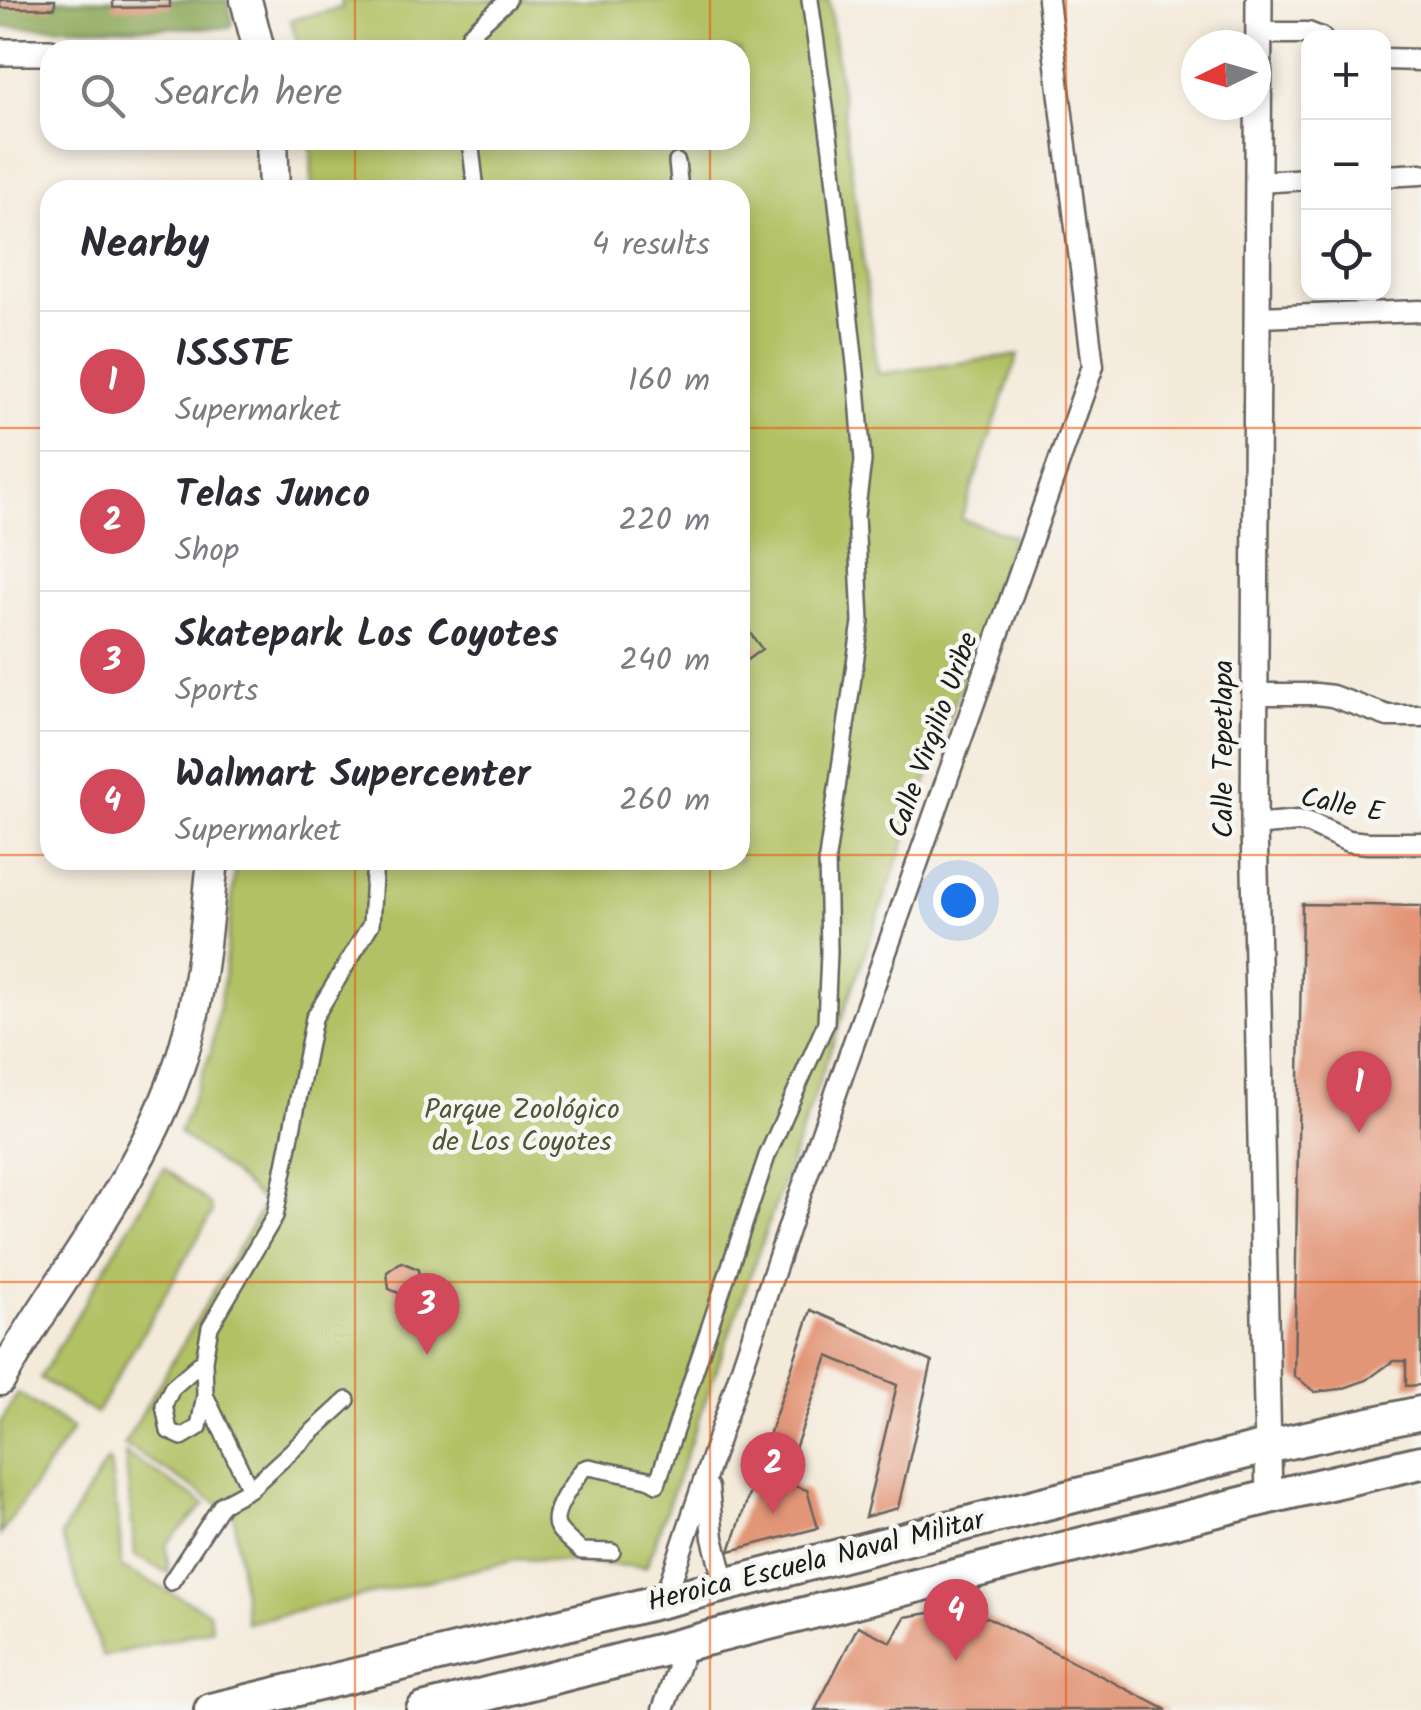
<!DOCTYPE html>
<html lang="en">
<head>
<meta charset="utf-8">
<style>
  body { margin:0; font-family:Kalam,sans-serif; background:#f7f7f7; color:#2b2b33 }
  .controls { position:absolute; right:30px; top:30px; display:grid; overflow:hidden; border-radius:20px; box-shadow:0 5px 15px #0003 }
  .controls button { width:90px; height:90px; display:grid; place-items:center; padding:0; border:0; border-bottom:2px solid #e1e1e2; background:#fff; color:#2b2b33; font:50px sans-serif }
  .compass { position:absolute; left:1181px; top:30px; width:90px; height:90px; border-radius:50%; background:#fff; box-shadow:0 5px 15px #0003; rotate:265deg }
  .you { position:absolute; left:958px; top:900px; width:35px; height:35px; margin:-25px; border:8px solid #fff; border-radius:50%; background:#1a73e8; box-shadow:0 0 0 15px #1a73e833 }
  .badge { display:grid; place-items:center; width:65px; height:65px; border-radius:50%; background:#d1495b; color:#fff; font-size:32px; font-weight:700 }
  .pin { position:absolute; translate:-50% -82px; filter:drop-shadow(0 2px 5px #0008) }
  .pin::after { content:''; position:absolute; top:52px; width:35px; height:30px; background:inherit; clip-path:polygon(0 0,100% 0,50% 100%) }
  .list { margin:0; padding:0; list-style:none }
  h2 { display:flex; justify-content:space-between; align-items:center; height:130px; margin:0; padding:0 40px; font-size:42px }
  h2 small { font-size:32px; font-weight:400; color:#7c7c81 }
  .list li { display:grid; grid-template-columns:65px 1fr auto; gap:30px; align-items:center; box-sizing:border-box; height:140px; padding:0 40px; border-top:2px solid #e1e1e2 }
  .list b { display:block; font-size:38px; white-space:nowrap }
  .list p { margin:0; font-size:32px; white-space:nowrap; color:#7c7c81 }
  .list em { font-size:32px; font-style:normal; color:#7c7c81 }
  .icon { flex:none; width:55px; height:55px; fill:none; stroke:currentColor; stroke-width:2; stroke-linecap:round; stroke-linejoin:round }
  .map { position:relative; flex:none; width:1421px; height:1710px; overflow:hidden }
  .search { position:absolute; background:#fff; box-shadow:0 5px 15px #0003; left:40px; top:40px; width:710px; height:110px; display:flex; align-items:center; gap:25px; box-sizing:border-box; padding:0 35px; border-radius:30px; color:#7c7c81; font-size:38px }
  .panel { position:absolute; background:#fff; box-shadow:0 5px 15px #0003; left:40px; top:180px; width:710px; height:690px; border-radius:30px }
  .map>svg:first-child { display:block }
  .green { fill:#b1c163; stroke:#666e40; stroke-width:2.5 }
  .forest { fill:#8ca759; stroke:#54623a; stroke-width:2.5 }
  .building { fill:#e29577 }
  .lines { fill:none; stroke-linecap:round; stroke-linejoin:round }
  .pedestrian-casing { stroke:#68645e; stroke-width:20 }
  .minor-casing { stroke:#68645e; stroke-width:25 }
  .tertiary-casing { stroke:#68645e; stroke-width:30 }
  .secondary-casing { stroke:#68645e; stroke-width:35 }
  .primary-casing { stroke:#68645e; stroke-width:38 }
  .pedestrian { stroke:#fff; stroke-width:15 }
  .minor { stroke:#fff; stroke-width:20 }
  .tertiary { stroke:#fff; stroke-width:25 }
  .secondary { stroke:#fff; stroke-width:30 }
  .primary { stroke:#fff; stroke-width:32 }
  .grid { fill:none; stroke:#e8590c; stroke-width:2.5; stroke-opacity:0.55 }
  .labels { text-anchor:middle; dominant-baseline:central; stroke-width:9; stroke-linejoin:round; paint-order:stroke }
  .street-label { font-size:28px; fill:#1c1c1c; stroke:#f6f6f2 }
  .park-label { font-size:28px; fill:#505635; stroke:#f6f6f2 }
</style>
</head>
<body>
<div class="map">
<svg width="1421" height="1710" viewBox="0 0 1421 1710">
  <rect width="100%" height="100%" fill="#f6f6f2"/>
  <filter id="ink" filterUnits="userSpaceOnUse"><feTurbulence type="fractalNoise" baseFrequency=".01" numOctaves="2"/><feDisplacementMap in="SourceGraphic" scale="20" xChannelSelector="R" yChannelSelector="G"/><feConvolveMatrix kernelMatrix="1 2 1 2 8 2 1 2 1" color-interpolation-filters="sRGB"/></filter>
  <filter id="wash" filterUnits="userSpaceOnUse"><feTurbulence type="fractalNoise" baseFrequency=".0048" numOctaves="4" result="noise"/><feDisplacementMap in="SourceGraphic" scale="40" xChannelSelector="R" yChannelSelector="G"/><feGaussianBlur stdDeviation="2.25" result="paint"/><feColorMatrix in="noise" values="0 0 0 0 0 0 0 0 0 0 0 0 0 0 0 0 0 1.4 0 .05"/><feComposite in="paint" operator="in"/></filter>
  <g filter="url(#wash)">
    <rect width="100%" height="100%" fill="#f4eada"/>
    <!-- green -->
    <path class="green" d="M 341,0 L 829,0 L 878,374 L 1018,355 L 961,519 L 1014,536 L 646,1567 L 521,1559 L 246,1623 L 234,1514 L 124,1444 L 265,1203 L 229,1171 L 179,1133 L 211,1052 L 224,977 L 236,860 L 740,860 L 740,190 L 312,190 L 311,140 L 740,140 L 740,50 L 300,50 L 290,20 L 342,8 Z
      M 164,1168 L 210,1204 L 212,1213 L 96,1414 L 40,1378 Z
      M 18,1393 L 73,1429 L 0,1535 L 0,1423 Z
      M 125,1453 L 205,1504 L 166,1545 L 169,1573 L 135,1556 Z
      M 107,1460 L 110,1463 L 120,1537 L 121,1567 L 209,1612 L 212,1629 L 103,1657 L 61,1536 Z"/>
    <!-- forest -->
    <path class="forest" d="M 0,0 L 227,0 L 233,24 L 230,28 L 0,27 Z"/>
    <g id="blocks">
      <!-- building -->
      <path class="building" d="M 0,0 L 55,0 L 55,8 L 0,8 Z
        M 113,0 L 170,0 L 170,7 L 113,8 Z
        M 740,620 L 762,649 L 740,665 Z
        M 1302,904 L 1421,906 L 1421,1385 L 1406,1386 L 1406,1361 L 1393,1361 L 1367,1380 L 1341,1389 L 1315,1392 L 1294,1376 Z
        M 401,1262 L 418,1269 L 420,1286 L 405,1296 L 389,1289 L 387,1272 Z
        M 811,1310 L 932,1362 L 898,1508 L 865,1517 L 897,1385 L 828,1356 L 783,1482 L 807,1490 L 818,1528 L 730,1551 Z
        M 954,1609 L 973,1620 L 987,1617 L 1167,1710 L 815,1710 L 858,1626 L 891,1642 L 905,1617 Z"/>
    </g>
  </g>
  <g filter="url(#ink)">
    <use href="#blocks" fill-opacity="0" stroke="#68645e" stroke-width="2.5"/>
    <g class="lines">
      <!-- pedestrian casing -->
      <g class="pedestrian-casing">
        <path id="pedestrian" d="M 465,50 L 470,34 L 508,0
          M 470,140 L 476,190
          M 677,162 L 680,190
          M 204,1360 L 210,1327 L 275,1216 L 314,1018 L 371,924 L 375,860
          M 250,1489 L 347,1400
          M 612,1552 L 581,1551 C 574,1544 563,1536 558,1528 C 549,1513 574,1482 583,1469 L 589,1467 L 648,1479 L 657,1484 L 767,1156 L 826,1023 L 829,952 L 827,858 L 861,622 L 856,515 L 863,461 L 856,373 L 831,150 L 810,0
          M 171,1582 L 222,1504 L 250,1489 L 205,1395 L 204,1360 L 172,1388 L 164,1405 L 169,1431 L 182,1437 L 199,1427 L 205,1395"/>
      </g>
      <!-- minor casing -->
      <g class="minor-casing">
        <path id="minor" d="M 1258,33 L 1308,33 L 1321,38
          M 1384,59 L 1421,60
          M 1384,176 L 1421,174
          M 1258,182 L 1308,179
          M 1258,317 L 1421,311
          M 1253,694 L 1316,694 L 1332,696 L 1388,716 L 1421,716
          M 1254,825 L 1298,821 L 1309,823 L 1348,841 L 1368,843 L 1421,843
          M 708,1488 L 713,1538 L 725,1585
          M 664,1601 L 795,1209 L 1093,366 L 1048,0
          M 663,1710 L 687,1642"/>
      </g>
      <!-- tertiary casing -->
      <g class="tertiary-casing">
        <path id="tertiary" d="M 1259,0 L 1254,825 L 1269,1497
          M 0,52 L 50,52"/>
      </g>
      <!-- secondary casing -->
      <g class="secondary-casing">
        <path id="secondary" d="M 246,0 L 259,50
          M 272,140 L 274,190
          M 0,1380 C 57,1280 136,1185 175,1077 C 201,1007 205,933 213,860"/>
      </g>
      <!-- primary casing -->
      <g class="primary-casing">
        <path id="primary" d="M 211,1710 L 678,1597 L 1270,1446 L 1421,1413
          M 423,1710 L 1269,1497 L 1421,1462"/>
      </g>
      <!-- pedestrian -->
      <use href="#pedestrian" class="pedestrian"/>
      <!-- minor -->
      <use href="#minor" class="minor"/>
      <!-- tertiary -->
      <use href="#tertiary" class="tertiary"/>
      <!-- secondary -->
      <use href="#secondary" class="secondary"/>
      <!-- primary -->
      <use href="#primary" class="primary"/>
    </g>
  </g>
  <!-- grid -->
  <path class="grid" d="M 355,0 L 355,50M 710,0 L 710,50M 1066,0 L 1066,1710M 355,140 L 355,190M 710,140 L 710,190M 0,428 L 50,428M 740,428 L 1421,428M 0,855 L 50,855M 740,855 L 1421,855M 355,860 L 355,1710M 710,860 L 710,1710M 0,1282 L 1421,1282"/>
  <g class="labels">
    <!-- street labels -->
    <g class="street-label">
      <text transform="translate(934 735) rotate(-70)">Calle Virgilio Uribe</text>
      <text transform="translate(1224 749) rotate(-90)">Calle Tepetlapa</text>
      <text transform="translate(1342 806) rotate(11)">Calle E</text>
      <text transform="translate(816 1562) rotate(-14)">Heroica Escuela Naval Militar</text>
    </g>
    <!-- park labels -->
    <g class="park-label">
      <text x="522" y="1110">Parque Zoológico<tspan x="522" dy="32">de Los Coyotes</tspan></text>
    </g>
  </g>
</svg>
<div class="controls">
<button>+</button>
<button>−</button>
<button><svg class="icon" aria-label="locate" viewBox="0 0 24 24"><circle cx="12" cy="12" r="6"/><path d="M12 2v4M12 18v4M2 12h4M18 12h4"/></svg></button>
</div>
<svg class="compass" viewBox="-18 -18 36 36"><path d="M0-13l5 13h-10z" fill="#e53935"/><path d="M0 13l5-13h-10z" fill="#7c7c81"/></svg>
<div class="you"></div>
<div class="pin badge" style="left:1359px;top:1133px">1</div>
<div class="pin badge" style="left:773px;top:1514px">2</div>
<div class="pin badge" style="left:427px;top:1355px">3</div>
<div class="pin badge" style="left:956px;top:1661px">4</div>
<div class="search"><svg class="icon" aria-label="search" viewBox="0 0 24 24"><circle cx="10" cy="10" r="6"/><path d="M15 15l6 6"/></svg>Search here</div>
<section class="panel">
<h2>Nearby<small>4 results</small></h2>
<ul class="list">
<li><span class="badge">1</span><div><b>ISSSTE</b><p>Supermarket</p></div><em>160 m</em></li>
<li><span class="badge">2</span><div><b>Telas Junco</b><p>Shop</p></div><em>220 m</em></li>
<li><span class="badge">3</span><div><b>Skatepark Los Coyotes</b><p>Sports</p></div><em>240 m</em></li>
<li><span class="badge">4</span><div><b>Walmart Supercenter</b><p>Supermarket</p></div><em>260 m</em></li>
</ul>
</section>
</div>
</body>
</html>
